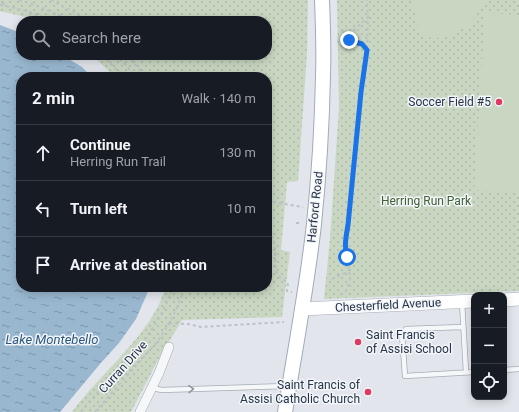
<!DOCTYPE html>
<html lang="en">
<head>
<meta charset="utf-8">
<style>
  body { margin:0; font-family:Roboto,sans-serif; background:#20242c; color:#f1f3f6 }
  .controls { position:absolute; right:12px; bottom:12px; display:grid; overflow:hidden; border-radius:8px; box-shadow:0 2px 10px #0003 }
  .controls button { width:36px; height:36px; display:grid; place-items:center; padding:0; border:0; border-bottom:1px solid #363941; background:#171b24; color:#f1f3f6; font:20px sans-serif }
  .stop { position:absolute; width:12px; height:12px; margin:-9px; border:3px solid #1a73e8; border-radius:50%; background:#fff }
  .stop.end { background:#1a73e8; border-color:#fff; box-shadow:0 1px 4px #0008 }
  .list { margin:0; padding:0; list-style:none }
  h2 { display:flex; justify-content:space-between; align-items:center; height:52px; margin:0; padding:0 16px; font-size:17px }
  h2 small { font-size:13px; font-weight:400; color:#9ea1a6 }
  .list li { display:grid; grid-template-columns:26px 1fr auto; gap:12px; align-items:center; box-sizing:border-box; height:56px; padding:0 16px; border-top:1px solid #363941 }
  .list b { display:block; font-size:15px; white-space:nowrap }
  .list p { margin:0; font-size:13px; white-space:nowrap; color:#9ea1a6 }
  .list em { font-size:13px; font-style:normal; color:#9ea1a6 }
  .icon { flex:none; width:22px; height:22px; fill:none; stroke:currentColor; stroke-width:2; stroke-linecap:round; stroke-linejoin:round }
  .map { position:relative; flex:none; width:519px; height:412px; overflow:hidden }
  .search { position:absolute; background:#171b24; box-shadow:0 2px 10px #0003; left:16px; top:16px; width:256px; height:44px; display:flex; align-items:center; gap:10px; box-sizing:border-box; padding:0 14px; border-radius:16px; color:#9ea1a6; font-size:15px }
  .panel { position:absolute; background:#171b24; box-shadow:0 2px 10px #0003; left:16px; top:72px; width:256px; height:220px; border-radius:16px }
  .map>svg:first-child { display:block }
  .park { fill:url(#park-dots) }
  .pitch { fill:#c9d7c2 }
  .water { fill:url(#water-ripples) }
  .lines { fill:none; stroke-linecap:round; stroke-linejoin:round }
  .lane-casing { stroke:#a6adb7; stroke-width:6 }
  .street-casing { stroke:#a6adb7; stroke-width:10 }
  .secondary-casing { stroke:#a6adb7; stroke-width:14 }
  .primary-casing { stroke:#9facb9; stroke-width:16 }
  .path { stroke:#bbc1c7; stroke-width:2; stroke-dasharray:3 3; stroke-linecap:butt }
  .lane { stroke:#f5f7f9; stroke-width:4.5 }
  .street { stroke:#f5f7f9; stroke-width:9 }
  .secondary { stroke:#fff; stroke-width:13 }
  .primary { stroke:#fff; stroke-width:14 }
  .oneway { stroke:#8e96a0 }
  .route { stroke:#1a73e8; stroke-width:5 }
  .poi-dot { fill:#de3960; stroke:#f2f5f9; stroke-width:1.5 }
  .labels { text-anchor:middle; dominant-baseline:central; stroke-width:3; stroke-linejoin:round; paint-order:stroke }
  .poi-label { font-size:12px; fill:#273546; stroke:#f2f5f9; text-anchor:end }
  .park-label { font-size:12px; fill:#406333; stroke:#f2f5f9 }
  .street-label { font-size:12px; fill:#273546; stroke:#f2f5f9 }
  .water-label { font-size:13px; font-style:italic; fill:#2c587f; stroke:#f2f5f9 }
</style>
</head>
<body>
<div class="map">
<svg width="519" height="412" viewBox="0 0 519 412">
  <defs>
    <pattern id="park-dots" width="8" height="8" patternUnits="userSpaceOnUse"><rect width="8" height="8" fill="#c9d7c2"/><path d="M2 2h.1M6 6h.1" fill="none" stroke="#adb9a8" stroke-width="1.8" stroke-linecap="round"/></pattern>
    <pattern id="water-ripples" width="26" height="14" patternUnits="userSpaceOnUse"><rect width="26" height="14" fill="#99b8d0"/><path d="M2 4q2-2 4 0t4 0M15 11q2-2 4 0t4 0" fill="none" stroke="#7d96ab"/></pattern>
  </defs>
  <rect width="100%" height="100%" fill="#e2e6ec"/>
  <!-- park -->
  <path class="park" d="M 0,0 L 308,0 L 307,54 L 298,181 L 287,182 L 281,250 L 290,252 L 282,317 L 182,320 L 158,360 L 131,412 L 72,412 C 97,378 131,351 153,315 C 159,306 162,297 166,287 L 267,287 L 267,77 L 115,77 L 92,55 L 267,55 L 267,21 L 36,21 L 21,16 L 0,11 Z
    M 337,0 L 519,0 L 519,291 L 324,299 L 330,239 L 339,107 Z"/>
  <!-- pitch -->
  <path class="pitch" d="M 412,0 L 485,0 L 485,1 L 470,25 L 443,38 L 420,37 Z
    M 485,13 L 519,15 L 519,192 L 474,190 Z"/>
  <!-- water -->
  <path class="water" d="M 0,25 L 21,33 L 21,55 L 62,55 L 82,67 L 92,77 L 21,77 L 21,287 L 150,287 L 136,319 L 119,343 L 100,364 L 60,412 L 0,412 Z"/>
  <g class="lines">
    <!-- lane casing -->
    <g class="lane-casing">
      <path id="lane" d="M 462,302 L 466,372
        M 463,327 L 406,329 L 402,334 L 405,376 L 474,372
        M 504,370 L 519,369
        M 152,388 L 162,390 L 288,386"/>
    </g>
    <!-- street casing -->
    <g class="street-casing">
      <path id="street" d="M 140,412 L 159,373 L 169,347"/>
    </g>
    <!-- secondary casing -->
    <g class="secondary-casing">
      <path id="secondary" d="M 504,300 L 519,299
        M 302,309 L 474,301"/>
    </g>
    <!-- primary casing -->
    <g class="primary-casing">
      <path id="primary" d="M 285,412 C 295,350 307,287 314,224 C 319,175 322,125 323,76 C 324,50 323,25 322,0"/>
    </g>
    <!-- path -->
    <path class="path" d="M 19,0 C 37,5 54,12 70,21
      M 51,0 L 76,13 L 87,21
      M 0,5 C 18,8 35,13 51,21
      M 3,5 L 4,2
      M 342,32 L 352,32 L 367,18
      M 349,40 L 349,32
      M 342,41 C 351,40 359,41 366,49
      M 102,55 L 124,77
      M 115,55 L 127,66 L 135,77
      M 127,55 L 146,77
      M 267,201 L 303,207
      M 296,223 L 302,223
      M 267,231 C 270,234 273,238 274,242 C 278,256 269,276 288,282 L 287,291 L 292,292
      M 332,279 L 349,271
      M 340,295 L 346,291 L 350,280 L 349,270 L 345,247 L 348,225 L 361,92 L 367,50 L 368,18 L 367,0
      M 169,323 L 188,324 L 201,327 L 284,322
      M 81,412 C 106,380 138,353 159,318 C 165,308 169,298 173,287
      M 95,412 L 157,342 C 169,325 178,307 185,287"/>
    <!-- lane -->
    <use href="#lane" class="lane"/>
    <!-- street -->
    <use href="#street" class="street"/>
    <!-- secondary -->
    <use href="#secondary" class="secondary"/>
    <!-- primary -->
    <use href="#primary" class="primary"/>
  </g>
  <!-- one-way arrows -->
  <defs><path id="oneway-chevron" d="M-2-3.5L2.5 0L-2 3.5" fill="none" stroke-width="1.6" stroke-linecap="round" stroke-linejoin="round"/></defs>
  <use class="oneway" href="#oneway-chevron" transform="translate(191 389) rotate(-2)"/>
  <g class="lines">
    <!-- route -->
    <path class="route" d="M 347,257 C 344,245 346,237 348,225 L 361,92 L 367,50 L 362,44 L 349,40"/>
  </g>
  <!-- markers -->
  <g class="poi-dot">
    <circle cx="499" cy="102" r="4"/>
    <circle cx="358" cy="342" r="4"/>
    <circle cx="368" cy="392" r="4"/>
  </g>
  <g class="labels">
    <!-- poi labels -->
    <g class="poi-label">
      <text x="491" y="102">Soccer Field #5</text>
      <text x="366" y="335" text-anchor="start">Saint Francis<tspan x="366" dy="14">of Assisi School</tspan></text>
      <text x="360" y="385">Saint Francis of<tspan x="360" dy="14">Assisi Catholic Church</tspan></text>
    </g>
    <!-- park labels -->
    <g class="park-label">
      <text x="426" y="201">Herring Run Park</text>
    </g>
    <!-- street labels -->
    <g class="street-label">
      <text transform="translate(315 207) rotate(-84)">Harford Road</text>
      <text transform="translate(388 305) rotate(-3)">Chesterfield Avenue</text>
      <text transform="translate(123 367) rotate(-48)">Curran Drive</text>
    </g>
    <!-- water labels -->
    <g class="water-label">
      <text x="52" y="339">Lake Montebello</text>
    </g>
  </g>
</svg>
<div class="controls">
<button>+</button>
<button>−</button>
<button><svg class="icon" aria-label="locate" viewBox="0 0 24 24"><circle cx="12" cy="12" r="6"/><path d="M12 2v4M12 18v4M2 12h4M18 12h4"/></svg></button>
</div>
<div class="stop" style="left:347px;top:257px"></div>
<div class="stop end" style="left:349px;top:40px"></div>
<div class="search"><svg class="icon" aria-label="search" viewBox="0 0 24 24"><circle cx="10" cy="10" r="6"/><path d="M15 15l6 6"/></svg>Search here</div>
<section class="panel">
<h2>2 min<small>Walk · 140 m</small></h2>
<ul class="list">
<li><svg class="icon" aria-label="ahead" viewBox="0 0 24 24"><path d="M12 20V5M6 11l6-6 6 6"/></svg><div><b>Continue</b><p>Herring Run Trail</p></div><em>130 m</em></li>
<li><svg class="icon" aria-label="left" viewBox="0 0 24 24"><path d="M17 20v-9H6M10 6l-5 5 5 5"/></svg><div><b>Turn left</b></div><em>10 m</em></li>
<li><svg class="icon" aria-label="arrive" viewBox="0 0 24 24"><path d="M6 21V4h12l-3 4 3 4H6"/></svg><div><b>Arrive at destination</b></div></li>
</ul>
</section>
</div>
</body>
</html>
